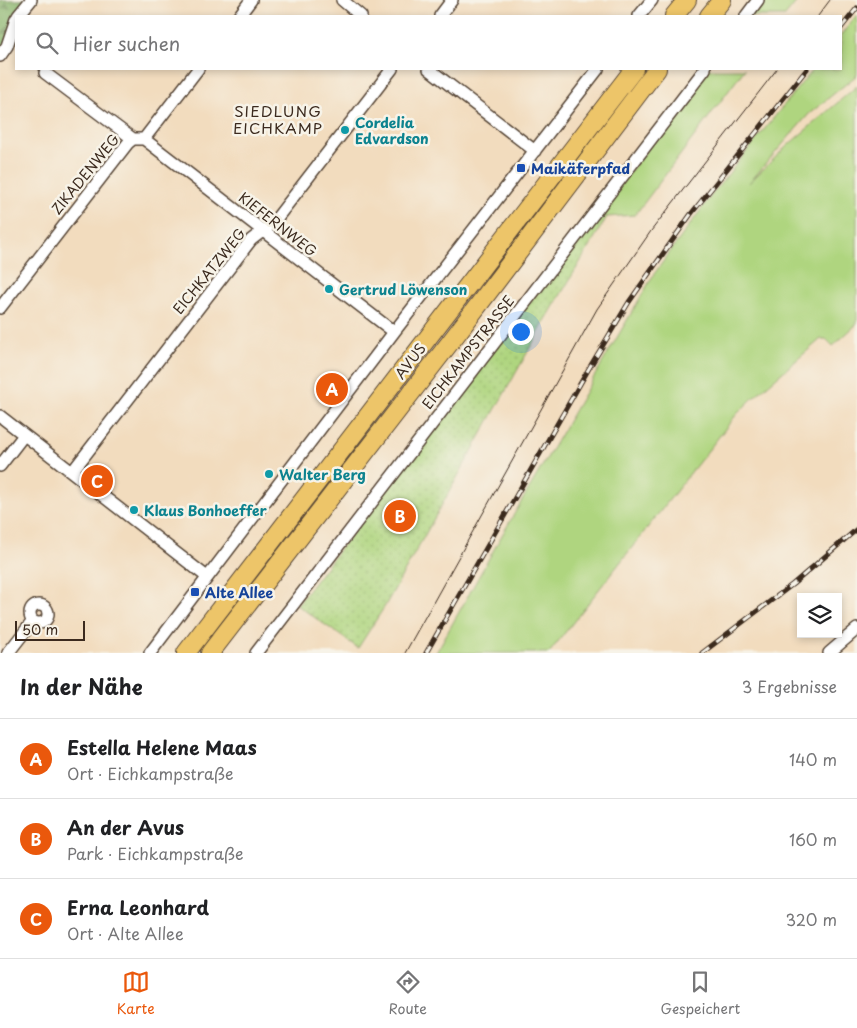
<!DOCTYPE html>
<html lang="de">
<head>
<meta charset="utf-8">
<style>
  body { margin:0; font-family:"Playpen Sans",sans-serif; background:#f6f6f6; color:#202124 }
  .controls { position:absolute; right:15px; bottom:15px; display:grid; overflow:hidden; border-radius:0px; box-shadow:0 2px 8px #0003 }
  .controls button { width:45px; height:45px; display:grid; place-items:center; padding:0; border:0; border-bottom:1px solid #e0e0e0; background:#fff; color:#202124; font:25px sans-serif }
  .scale { position:absolute; left:15px; bottom:12px; width:70px; box-sizing:border-box; padding-left:5px; border:2px solid #3b2a1e; border-top:0; font-size:14px; line-height:18px; white-space:nowrap; color:#3b2a1e; -webkit-text-stroke:4px #f7f3e8; paint-order:stroke }
  .you { position:absolute; left:520px; top:331px; width:18px; height:18px; margin:-12px; border:4px solid #fff; border-radius:50%; background:#1a73e8; box-shadow:0 0 0 8px #1a73e833 }
  .badge { display:grid; place-items:center; width:32px; height:32px; border-radius:50%; background:#ea580c; color:#fff; font-size:16px; font-weight:700 }
  .pin { position:absolute; translate:-50% -50%; border:2px solid #fff; box-shadow:0 1px 5px #0006 }
  .list { margin:0; padding:0; list-style:none }
  h2 { display:flex; justify-content:space-between; align-items:center; height:65px; margin:0; padding:0 20px; font-size:21px }
  h2 small { font-size:16px; font-weight:400; color:#757577 }
  .list li { display:grid; grid-template-columns:32px 1fr auto; gap:15px; align-items:center; box-sizing:border-box; height:80px; padding:0 20px; border-top:1px solid #e0e0e0 }
  .list b { display:block; font-size:19px; white-space:nowrap }
  .list p { margin:0; font-size:16px; white-space:nowrap; color:#757577 }
  .list em { font-size:16px; font-style:normal; color:#757577 }
  .icon { flex:none; width:28px; height:28px; fill:none; stroke:currentColor; stroke-width:2; stroke-linecap:round; stroke-linejoin:round }
  .map { position:relative; flex:none; width:857px; height:653px; overflow:hidden }
  .search { position:absolute; background:#fff; box-shadow:0 2px 8px #0003; left:15px; right:15px; top:15px; height:55px; display:flex; align-items:center; gap:12px; box-sizing:border-box; padding:0 18px; border-radius:0px; color:#757577; font-size:19px }
  .sheet { height:305px; background:#fff }
  nav { display:flex; justify-content:space-around; align-items:center; box-sizing:border-box; height:70px; border-top:1px solid #e0e0e0; background:#fff; font-size:14px; color:#757577 }
  nav a { display:grid; justify-items:center; gap:2px }
  nav .on { color:#ea580c }
  .map>svg:first-child { display:block }
  .grass { fill:#afd57f; stroke:#75804e }
  .forest { fill:url(#forest-firs); stroke:#637046 }
  .garden { fill:url(#garden-dots); stroke:#75804e }
  .lines { fill:none; stroke-linecap:round; stroke-linejoin:round }
  .minor-casing { stroke:#564536; stroke-width:14 }
  .highway-casing { stroke:#564536; stroke-width:20 }
  .minor { stroke:#fff; stroke-width:11 }
  .highway { stroke:#edc569; stroke-width:18 }
  .tram { stroke:#3b2a1e; stroke-width:1 }
  .rail-casing { stroke:#3b2a1e; stroke-width:5 }
  .rail { stroke:#f7f3e8; stroke-width:3; stroke-dasharray:9; stroke-linecap:butt }
  .culture-dot { fill:#0f9aa8; stroke:#f7f3e8; stroke-width:2 }
  .transit-dot { fill:#1a4fb4; stroke:#f7f3e8; stroke-width:2 }
  .labels { text-anchor:middle; dominant-baseline:central; stroke-width:5; stroke-linejoin:round; paint-order:stroke }
  .culture-label { font-size:14px; font-weight:bold; fill:#0d838f; stroke:#f7f3e8; text-anchor:start }
  .transit-label { font-size:14px; font-weight:bold; fill:#164399; stroke:#f7f3e8; text-anchor:start }
  .street-label { font-size:14px; fill:#3b2a1e; stroke:#f7f3e8 }
  .neighbourhood-label { font-size:15px; letter-spacing:1px; fill:#3b2a1e; stroke:#f7f3e8 }
</style>
</head>
<body>
<div class="map">
<svg width="857" height="653" viewBox="0 0 857 653">
  <defs>
    <pattern id="forest-firs" width="22" height="20" patternUnits="userSpaceOnUse" patternTransform="scale(1.25)"><rect width="22" height="20" fill="#8bb66e"/><path d="M5 1l3.5 6h-7zM16 11l3.5 6h-7z" fill="#73945a"/></pattern>
    <pattern id="garden-dots" width="8" height="8" patternUnits="userSpaceOnUse" patternTransform="scale(1.25)"><rect width="8" height="8" fill="#afd57f"/><path d="M2 2h.1M6 6h.1" fill="none" stroke="#97b76d" stroke-width="1.8" stroke-linecap="round"/></pattern>
  </defs>
  <rect width="100%" height="100%" fill="#f7f3e8"/>
  <filter id="ink" filterUnits="userSpaceOnUse"><feTurbulence type="fractalNoise" baseFrequency=".02" numOctaves="2"/><feDisplacementMap in="SourceGraphic" scale="10" xChannelSelector="R" yChannelSelector="G"/><feConvolveMatrix kernelMatrix="1 2 1 2 8 2 1 2 1" color-interpolation-filters="sRGB"/></filter>
  <filter id="wash" filterUnits="userSpaceOnUse"><feTurbulence type="fractalNoise" baseFrequency=".0096" numOctaves="4" result="noise"/><feDisplacementMap in="SourceGraphic" scale="20" xChannelSelector="R" yChannelSelector="G"/><feGaussianBlur stdDeviation="1.12" result="paint"/><feColorMatrix in="noise" values="0 0 0 0 0 0 0 0 0 0 0 0 0 0 0 0 0 1.4 0 .05"/><feComposite in="paint" operator="in"/></filter>
  <g filter="url(#wash)">
    <rect width="100%" height="100%" fill="#f2dcbe"/>
    <!-- grass -->
    <path class="grass" d="M 762,0 L 798,0 L 785,16 L 750,16 Z
      M 857,15 L 857,75 L 809,114 L 749,183 L 787,146 L 857,86 L 857,324 L 833,346 L 826,339 L 821,339 L 755,396 L 736,415 L 549,653 L 436,653 L 502,535 L 654,274 L 713,193 L 813,69 L 841,69 L 841,35 Z
      M 709,69 L 745,69 L 635,215 L 607,217 L 599,212 Z"/>
    <!-- forest -->
    <path class="forest" d="M 0,0 L 31,0 L 0,56 Z"/>
    <!-- garden -->
    <path class="garden" d="M 599,212 L 607,217 L 545,321 L 385,606 L 358,648 L 297,605 Z"/>
  </g>
  <g filter="url(#ink)">
    <g class="lines">
      <!-- minor casing -->
      <g class="minor-casing">
        <path id="minor" d="M 342,0 L 361,16
          M 18,16 L 31,0
          M 239,16 L 251,0
          M 440,16 L 452,0
          M 639,16 L 652,0
          M 746,16 L 758,0
          M 0,56 L 7,46 L 16,19
          M 429,69 L 535,151
          M 45,73 L 133,139
          M 144,139 L 394,332
          M 0,308 L 128,143 L 133,139 L 144,139 L 198,69
          M 0,416 L 207,577
          M 0,466 L 24,435
          M 72,472 L 251,240 L 273,223 L 392,69
          M30 614a9 9 0 1 1 18 0a9 9 0 1 1-18 0Z
          M 8,653 L 33,621
          M 150,653 L 394,332 L 598,69
          M 256,653 L 705,69
          M 829,653 L 857,629"/>
      </g>
      <!-- highway casing -->
      <g class="highway-casing">
        <path id="highway" d="M 674,16 L 687,0
          M 709,16 L 722,0
          M 186,653 L 634,69
          M 210,653 L 452,340 L 657,69"/>
      </g>
      <!-- minor -->
      <use href="#minor" class="minor"/>
      <!-- highway -->
      <use href="#highway" class="highway"/>
      <!-- tram -->
      <path class="tram" d="M 818,16 L 830,0
        M 405,653 L 597,309 L 651,231 L 777,69"/>
      <!-- rail casing -->
      <g class="rail-casing">
        <path id="rail" d="M 841,28 L 857,8
          M 426,653 L 588,370 L 629,302 L 691,214 L 807,69
          M 702,653 L 793,584 L 857,529"/>
      </g>
      <!-- rail -->
      <use href="#rail" class="rail"/>
    </g>
  </g>
  <!-- markers -->
  <g class="culture-dot">
    <circle cx="345" cy="130" r="5"/>
    <circle cx="329" cy="289" r="5"/>
    <circle cx="269" cy="474" r="5"/>
    <circle cx="134" cy="510" r="5"/>
  </g>
  <g class="transit-dot">
    <rect x="516" y="163" width="10" height="10" rx="2.5"/>
    <rect x="190" y="587" width="10" height="10" rx="2.5"/>
  </g>
  <g class="labels">
    <!-- culture labels -->
    <g class="culture-label">
      <text x="355" y="122">Cordelia<tspan x="355" dy="16">Edvardson</tspan></text>
      <text x="339" y="289">Gertrud Löwenson</text>
      <text x="279" y="474">Walter Berg</text>
      <text x="144" y="510">Klaus Bonhoeffer</text>
    </g>
    <!-- transit labels -->
    <g class="transit-label">
      <text x="531" y="168">Maikäferpfad</text>
      <text x="205" y="592">Alte Allee</text>
    </g>
    <!-- street labels -->
    <g class="street-label">
      <text transform="translate(85 174) rotate(-51)">ZIKADENWEG</text>
      <text transform="translate(278 224) rotate(38)">KIEFERNWEG</text>
      <text transform="translate(209 271) rotate(-51)">EICHKATZWEG</text>
      <text transform="translate(468 352) rotate(-52)">EICHKAMPSTRASSE</text>
      <text transform="translate(410 361) rotate(-53)">AVUS</text>
    </g>
    <!-- neighbourhood labels -->
    <g class="neighbourhood-label">
      <text x="278" y="110">SIEDLUNG<tspan x="278" dy="17">EICHKAMP</tspan></text>
    </g>
  </g>
</svg>
<div class="controls">
<button><svg class="icon" aria-label="layers" viewBox="0 0 24 24"><path d="M12 4l9 5-9 5-9-5zM3 14l9 5 9-5"/></svg></button>
</div>
<div class="scale">50 m</div>
<div class="you"></div>
<div class="pin badge" style="left:332px;top:389px">A</div>
<div class="pin badge" style="left:400px;top:516px">B</div>
<div class="pin badge" style="left:97px;top:481px">C</div>
<div class="search"><svg class="icon" aria-label="search" viewBox="0 0 24 24"><circle cx="10" cy="10" r="6"/><path d="M15 15l6 6"/></svg>Hier suchen</div>
</div>
<section class="sheet">
<h2>In der Nähe<small>3 Ergebnisse</small></h2>
<ul class="list">
<li><span class="badge">A</span><div><b>Estella Helene Maas</b><p>Ort · Eichkampstraße</p></div><em>140 m</em></li>
<li><span class="badge">B</span><div><b>An der Avus</b><p>Park · Eichkampstraße</p></div><em>160 m</em></li>
<li><span class="badge">C</span><div><b>Erna Leonhard</b><p>Ort · Alte Allee</p></div><em>320 m</em></li>
</ul>
</section>
<nav>
<a class="on"><svg class="icon" aria-label="map" viewBox="0 0 24 24"><path d="M3 6l6-2 6 2 6-2v14l-6 2-6-2-6 2zM9 4v14M15 6v14"/></svg>Karte</a>
<a><svg class="icon" aria-label="directions" viewBox="0 0 24 24"><path d="M12 3l9 9-9 9-9-9zM9 14v-3h6M13 9l2 2-2 2"/></svg>Route</a>
<a><svg class="icon" aria-label="saved" viewBox="0 0 24 24"><path d="M7 4h10v16l-5-4-5 4z"/></svg>Gespeichert</a>
</nav>
</body>
</html>
